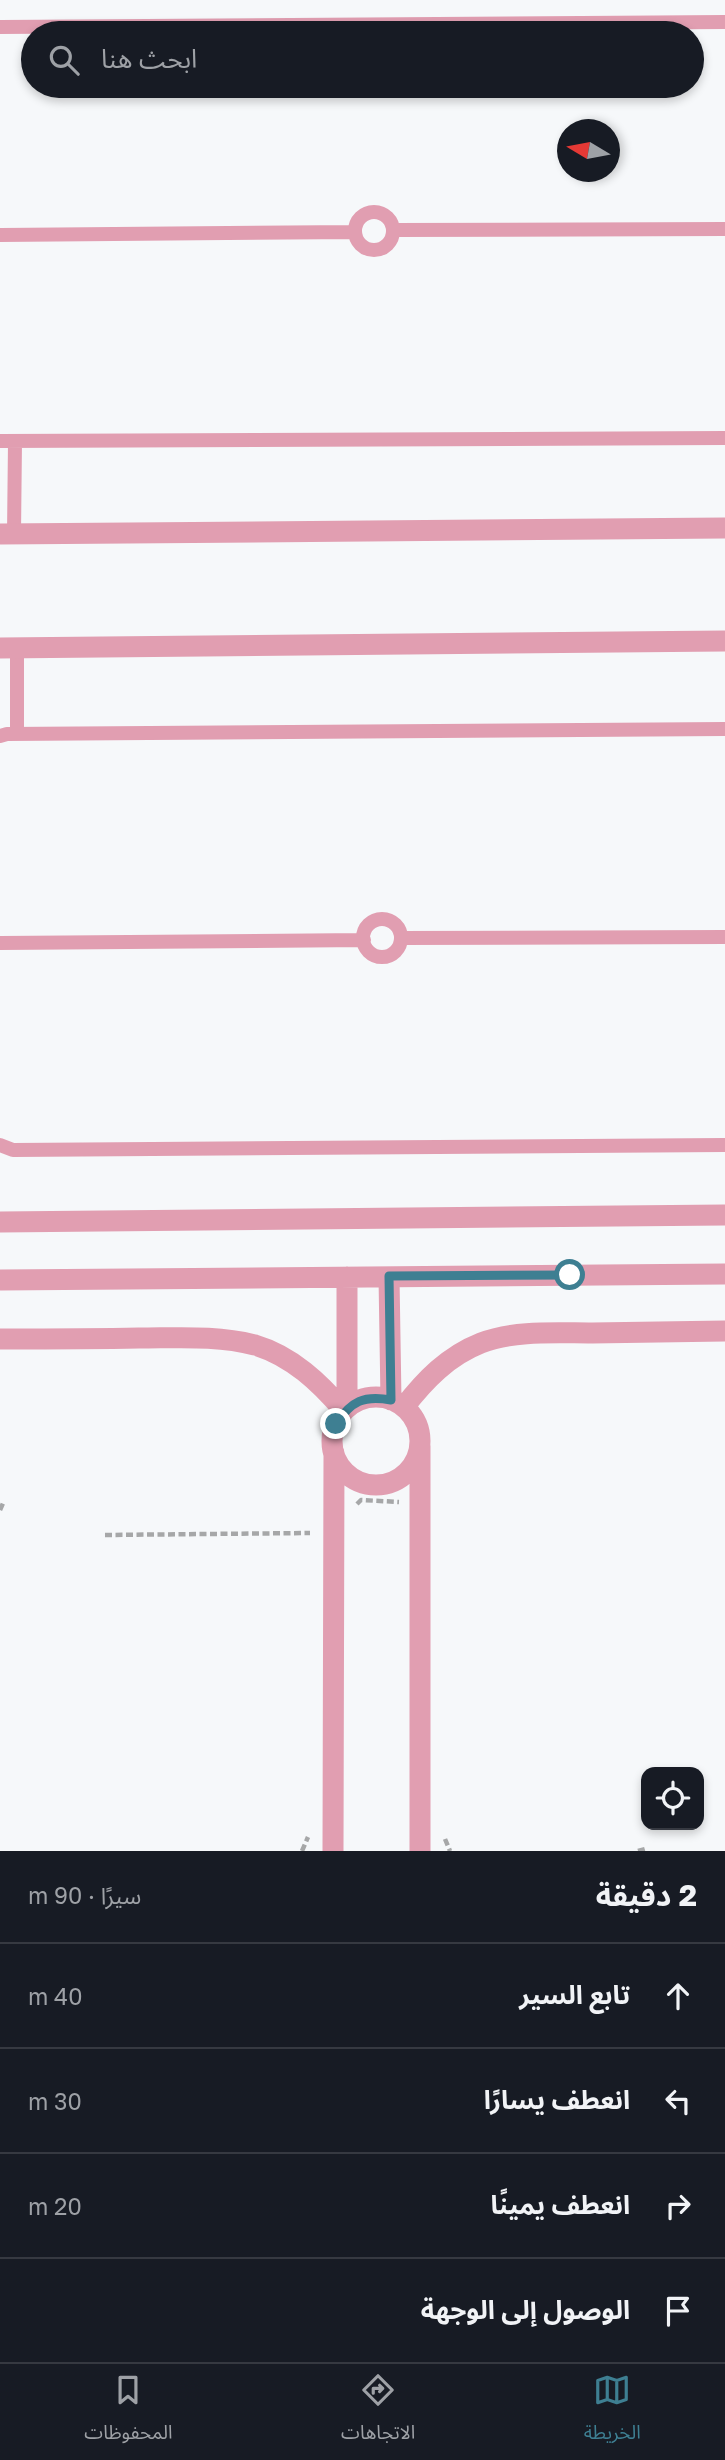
<!DOCTYPE html>
<html lang="ar">
<head>
<meta charset="utf-8">
<style>
  body { margin:0; font-family:"Golos Text","Noto Sans Arabic",sans-serif; background:#242831; color:#f1f3f6; direction:rtl }
  .controls { position:absolute; right:21px; bottom:21px; display:grid; overflow:hidden; border-radius:14px; box-shadow:0 4px 10px #0003 }
  .controls button { width:63px; height:63px; display:grid; place-items:center; padding:0; border:0; border-bottom:2px solid #363941; background:#171b24; color:#f1f3f6; font:35px sans-serif }
  .compass { position:absolute; left:557px; top:119px; width:63px; height:63px; border-radius:50%; background:#171b24; box-shadow:0 4px 10px #0003; rotate:280deg }
  .stop { position:absolute; width:21px; height:21px; margin:-16px; border:5px solid #3e7f92; border-radius:50%; background:#fff }
  .stop.end { background:#3e7f92; border-color:#fff; box-shadow:0 2px 7px #0008 }
  .list { margin:0; padding:0; list-style:none }
  h2 { display:flex; justify-content:space-between; align-items:center; height:91px; margin:0; padding:0 28px; font-size:30px }
  h2 small { font-size:23px; font-weight:400; color:#9ea1a6 }
  .list li { display:grid; grid-template-columns:46px 1fr auto; gap:21px; align-items:center; box-sizing:border-box; height:105px; padding:0 28px; border-top:2px solid #363941 }
  .list b { display:block; font-size:26px; white-space:nowrap }
  .list em { font-size:23px; font-style:normal; color:#9ea1a6 }
  .icon { flex:none; width:38px; height:38px; fill:none; stroke:currentColor; stroke-width:2; stroke-linecap:round; stroke-linejoin:round }
  .map { position:relative; flex:none; width:725px; height:1851px; overflow:hidden; direction:ltr }
  .search { position:absolute; background:#171b24; box-shadow:0 4px 10px #0003; left:21px; right:21px; top:21px; height:77px; display:flex; align-items:center; gap:18px; box-sizing:border-box; padding:0 24px; border-radius:38px; color:#9ea1a6; font-size:26px }
  .sheet { height:511px; background:#171b24 }
  nav { display:flex; justify-content:space-around; align-items:center; box-sizing:border-box; height:98px; border-top:2px solid #363941; background:#171b24; font-size:19px; color:#9ea1a6 }
  nav a { display:grid; justify-items:center; gap:4px }
  nav .on { color:#3e7f92 }
  .map>svg:first-child { display:block }
  .lines { fill:none; stroke-linecap:round; stroke-linejoin:round }
  .path { stroke:#a6a7a8; stroke-width:4.5; stroke-dasharray:7 3.5; stroke-linecap:butt }
  .service { stroke:#e19eb1; stroke-width:14 }
  .minor { stroke:#e19eb1; stroke-width:21 }
  .route { stroke:#3e7f92; stroke-width:9 }
</style>
</head>
<body>
<div class="map">
<svg width="725" height="1851" viewBox="0 0 725 1851">
  <rect width="100%" height="100%" fill="#f6f8fa"/>
  <g class="lines">
    <!-- path -->
    <path class="path" d="M 357,1504 L 361,1500 L 399,1502
      M 0,1510 L 4,1501
      M 105,1535 L 310,1533
      M 445,1839 L 450,1851
      M 302,1851 L 308,1837
      M 638,1851 L 645,1849"/>
    <!-- service -->
    <path class="service" d="M 0,27 L 725,22
      M355 231a19 19 0 1 1 38 0a19 19 0 1 1-38 0Z
      M 394,230 L 725,229
      M 0,235 L 355,232
      M 0,441 L 725,438
      M 14,534 L 15,442
      M 17,648 L 17,734
      M 0,736 L 7,734 L 725,729
      M363 938a19 19 0 1 1 38 0a19 19 0 1 1-38 0Z
      M 401,938 L 725,937
      M 0,943 L 364,940
      M 0,1145 L 13,1150 L 725,1145"/>
    <!-- minor -->
    <path class="minor" d="M 0,534 L 725,528
      M 0,648 L 725,641
      M 0,1222 L 725,1215
      M 347,1277 L 347,1408
      M 389,1277 L 391,1400
      M 0,1280 L 725,1274
      M 0,1339 C 46,1339 92,1339 139,1338 C 177,1338 218,1335 255,1345 C 292,1356 320,1383 344,1411
      M332 1441a44 44 0 1 1 88 0a44 44 0 1 1-88 0Z
      M 404,1407 C 425,1380 448,1356 481,1343 C 515,1330 555,1333 592,1333 C 636,1332 681,1332 725,1331
      M 420,1446 L 420,1851
      M 333,1851 L 334,1453"/>
  </g>
  <g class="lines">
    <!-- route -->
    <path class="route" d="M 336,1424 C 351,1401 364,1395 391,1400 L 389,1276 L 570,1275"/>
  </g>
</svg>
<div class="controls">
<button><svg class="icon" aria-label="locate" viewBox="0 0 24 24"><circle cx="12" cy="12" r="6"/><path d="M12 2v4M12 18v4M2 12h4M18 12h4"/></svg></button>
</div>
<svg class="compass" viewBox="-18 -18 36 36"><path d="M0-13l5 13h-10z" fill="#e53935"/><path d="M0 13l5-13h-10z" fill="#9ea1a6"/></svg>
<div class="stop" style="left:570px;top:1275px"></div>
<div class="stop end" style="left:336px;top:1424px"></div>
<div class="search"><svg class="icon" aria-label="search" viewBox="0 0 24 24"><circle cx="10" cy="10" r="6"/><path d="M15 15l6 6"/></svg>ابحث هنا</div>
</div>
<section class="sheet">
<h2>2 دقيقة<small>سيرًا · 90 m</small></h2>
<ul class="list">
<li><svg class="icon" aria-label="ahead" viewBox="0 0 24 24"><path d="M12 20V5M6 11l6-6 6 6"/></svg><div><b>تابع السير</b></div><em>40 m</em></li>
<li><svg class="icon" aria-label="left" viewBox="0 0 24 24"><path d="M17 20v-9H6M10 6l-5 5 5 5"/></svg><div><b>انعطف يسارًا</b></div><em>30 m</em></li>
<li><svg class="icon" aria-label="right" viewBox="0 0 24 24"><path d="M7 20v-9h11M14 6l5 5-5 5"/></svg><div><b>انعطف يمينًا</b></div><em>20 m</em></li>
<li><svg class="icon" aria-label="arrive" viewBox="0 0 24 24"><path d="M6 21V4h12l-3 4 3 4H6"/></svg><div><b>الوصول إلى الوجهة</b></div></li>
</ul>
</section>
<nav>
<a class="on"><svg class="icon" aria-label="map" viewBox="0 0 24 24"><path d="M3 6l6-2 6 2 6-2v14l-6 2-6-2-6 2zM9 4v14M15 6v14"/></svg>الخريطة</a>
<a><svg class="icon" aria-label="directions" viewBox="0 0 24 24"><path d="M12 3l9 9-9 9-9-9zM9 14v-3h6M13 9l2 2-2 2"/></svg>الاتجاهات</a>
<a><svg class="icon" aria-label="saved" viewBox="0 0 24 24"><path d="M7 4h10v16l-5-4-5 4z"/></svg>المحفوظات</a>
</nav>
</body>
</html>
